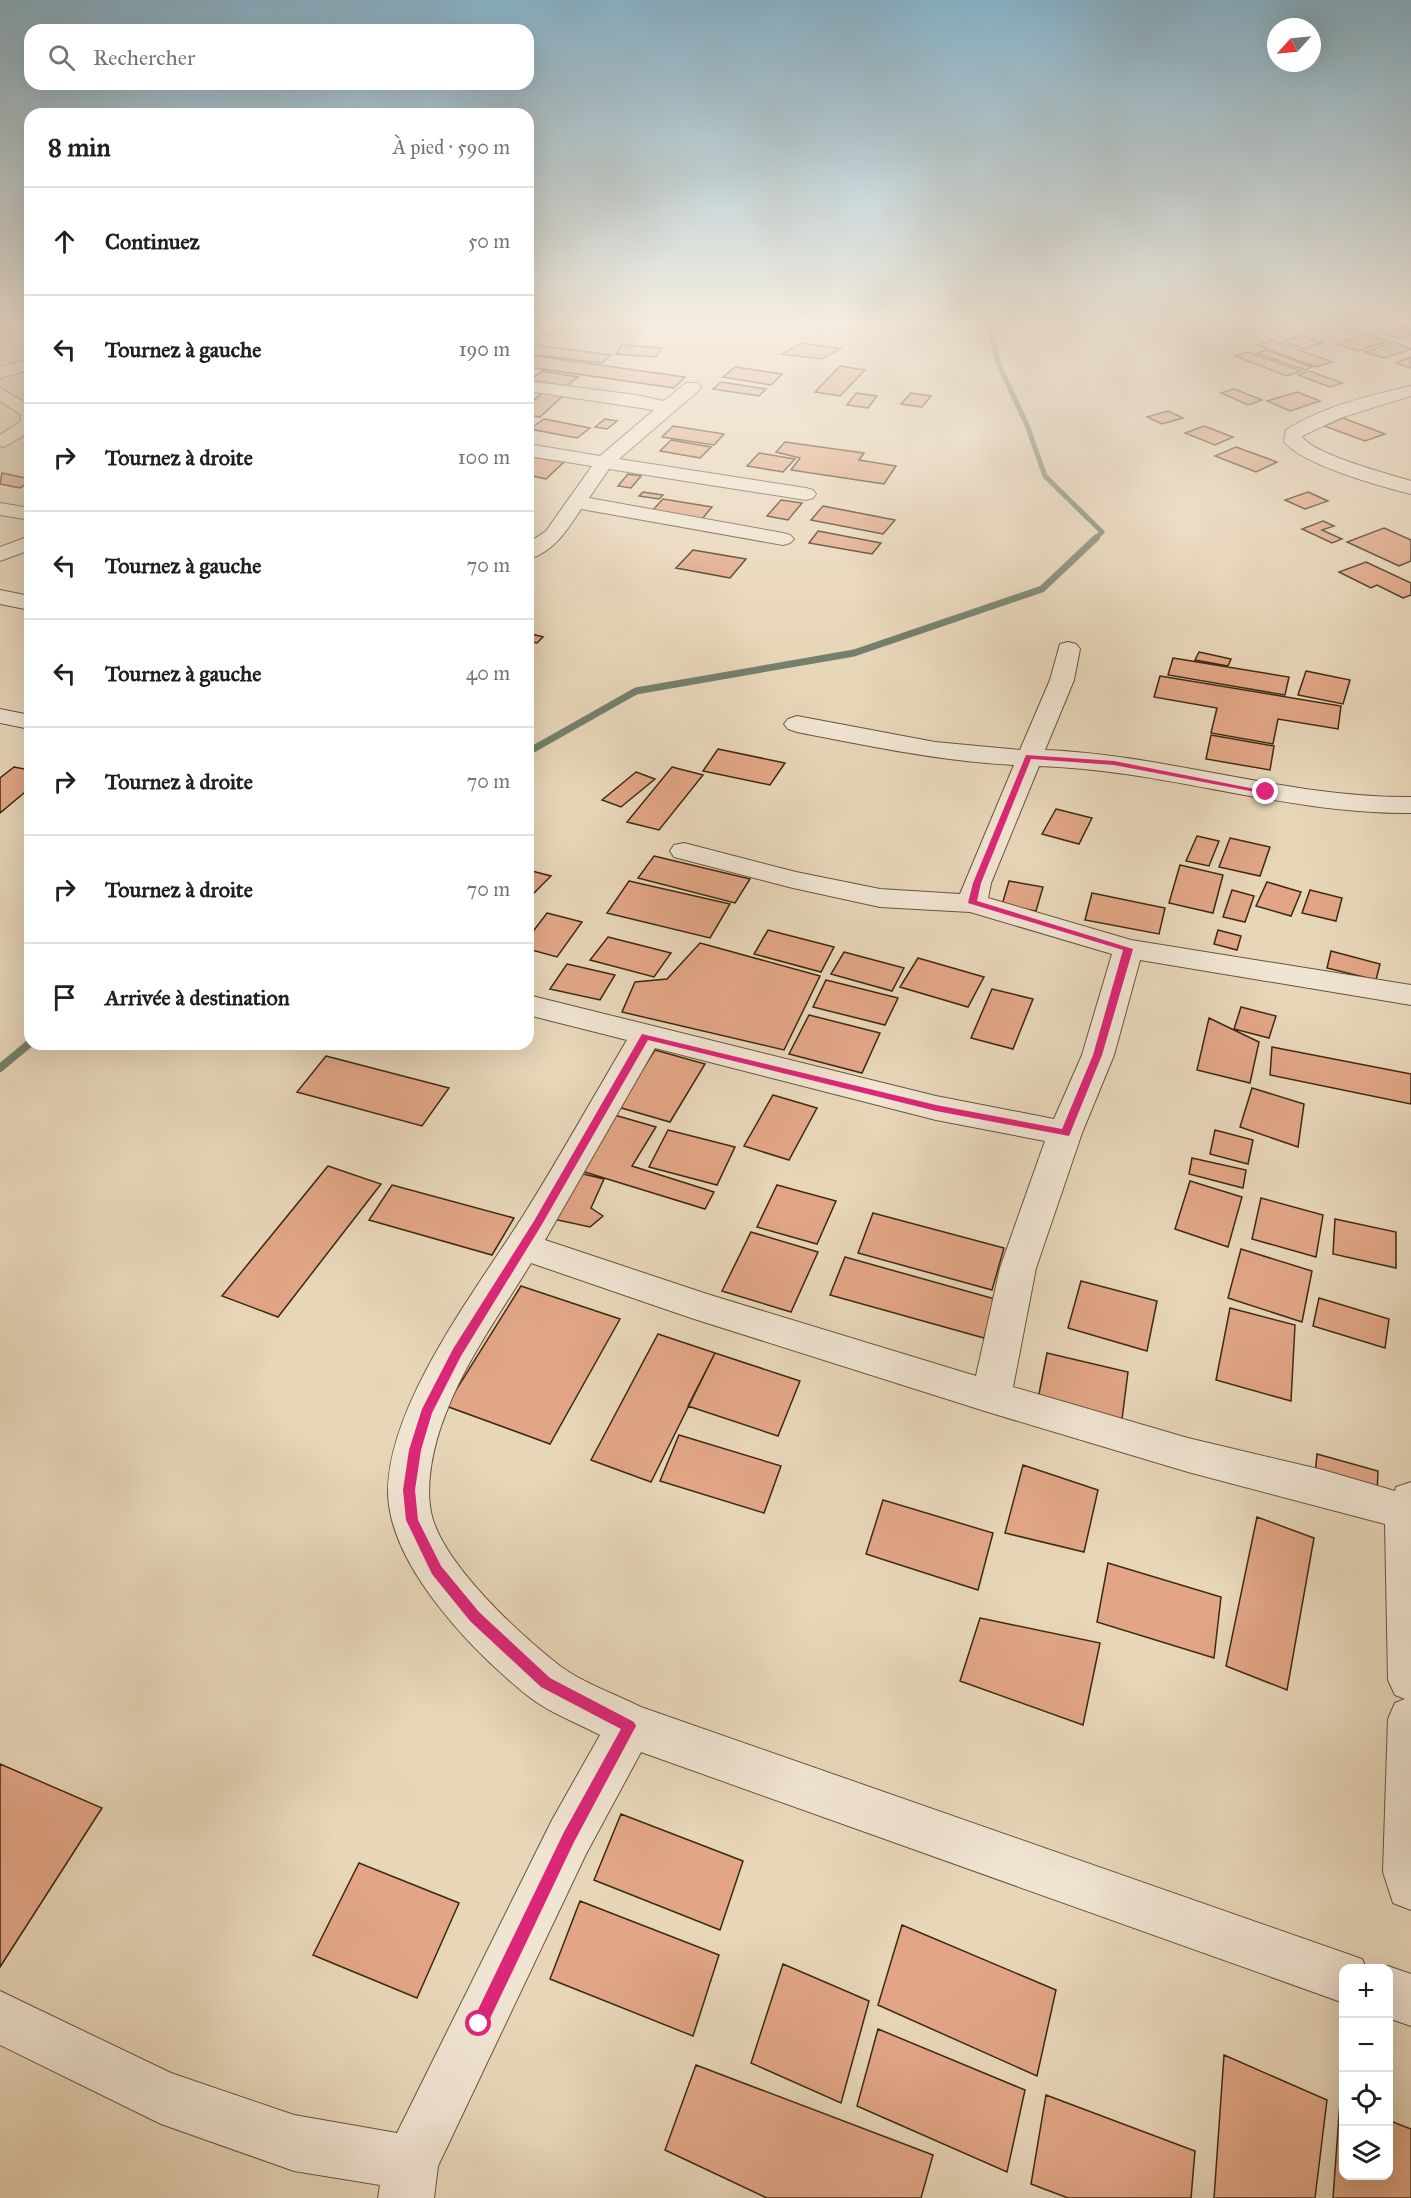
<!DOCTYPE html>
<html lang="fr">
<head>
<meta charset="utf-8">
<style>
  body { margin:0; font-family:"IM FELL Great Primer",serif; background:#f6f6f6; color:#202124 }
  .controls { position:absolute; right:18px; bottom:18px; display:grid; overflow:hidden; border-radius:12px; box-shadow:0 6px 24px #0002 }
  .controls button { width:54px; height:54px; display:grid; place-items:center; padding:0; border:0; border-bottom:2px solid #e0e0e0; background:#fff; color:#202124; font:30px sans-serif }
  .compass { position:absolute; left:1267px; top:18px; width:54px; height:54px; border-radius:50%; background:#fff; box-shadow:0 6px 24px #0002; rotate:243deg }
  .stop { position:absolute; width:18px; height:18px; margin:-14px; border:4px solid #db2777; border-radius:50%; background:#fff }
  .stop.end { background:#db2777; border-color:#fff; box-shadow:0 2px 6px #0008 }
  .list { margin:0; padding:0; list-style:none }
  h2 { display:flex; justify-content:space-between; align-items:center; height:78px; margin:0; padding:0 24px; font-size:26px }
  h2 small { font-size:20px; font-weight:400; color:#757577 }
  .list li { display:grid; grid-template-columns:39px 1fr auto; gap:18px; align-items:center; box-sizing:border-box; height:108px; padding:0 24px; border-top:2px solid #e0e0e0 }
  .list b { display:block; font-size:22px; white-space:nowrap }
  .list em { font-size:20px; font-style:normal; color:#757577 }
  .icon { flex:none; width:33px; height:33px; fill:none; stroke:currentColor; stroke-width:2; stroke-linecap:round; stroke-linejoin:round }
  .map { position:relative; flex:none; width:1411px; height:2198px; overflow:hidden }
  .search { position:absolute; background:#fff; box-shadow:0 6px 24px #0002; left:24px; top:24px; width:510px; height:66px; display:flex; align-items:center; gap:15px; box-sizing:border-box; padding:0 21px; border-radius:18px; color:#757577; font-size:22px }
  .panel { position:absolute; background:#fff; box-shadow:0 6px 24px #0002; left:24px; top:108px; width:510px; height:942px; border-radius:18px }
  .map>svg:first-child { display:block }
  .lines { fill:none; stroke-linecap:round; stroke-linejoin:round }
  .stream-far2 { stroke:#74806d; stroke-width:5 }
  .stream-far1 { stroke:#74806d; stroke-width:7 }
  .stream { stroke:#74806d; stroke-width:8 }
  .building { fill:#e2a686; stroke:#3d2a12; stroke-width:1.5 }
  .minor-casing { stroke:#68553c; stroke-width:2 }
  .minor { fill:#f0e4d2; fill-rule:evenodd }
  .route { fill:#db2777 }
</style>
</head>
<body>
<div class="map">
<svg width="1411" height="2198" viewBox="0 0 1411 2198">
  <rect width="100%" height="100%" fill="#e8d6b9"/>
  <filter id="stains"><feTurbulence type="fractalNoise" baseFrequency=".00333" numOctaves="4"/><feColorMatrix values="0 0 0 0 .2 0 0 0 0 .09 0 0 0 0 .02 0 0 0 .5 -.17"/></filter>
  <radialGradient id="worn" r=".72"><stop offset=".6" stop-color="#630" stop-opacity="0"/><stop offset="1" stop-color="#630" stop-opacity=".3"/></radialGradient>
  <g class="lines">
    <!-- stream-far2 -->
    <path class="stream-far2" d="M 988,323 L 999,365 L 1027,425 L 1045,476 L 1102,532 L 1094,540"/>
    <!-- stream-far1 -->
    <path class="stream-far1" d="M 528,752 L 636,691 L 854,653 L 1042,589 L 1096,538"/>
    <!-- stream -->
    <path class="stream" d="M 0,1068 L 30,1043"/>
  </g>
  <!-- building -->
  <path class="building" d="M 528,323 L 549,323 L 565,331 L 545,336 L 528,327 Z
    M 1230,324 L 1242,327 L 1231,331 L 1219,328 Z
    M 1400,325 L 1411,329 L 1411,335 L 1401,339 L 1380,332 Z
    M 1367,334 L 1388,341 L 1358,351 L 1337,344 Z
    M 1300,335 L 1322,343 L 1304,349 L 1283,341 Z
    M 1272,340 L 1332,362 L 1316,367 L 1257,345 Z
    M 1394,342 L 1411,349 L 1384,358 L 1365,352 Z
    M 802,343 L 841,349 L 821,359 L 782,354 Z
    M 528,344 L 611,355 L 602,363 L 528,354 Z
    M 622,345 L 662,348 L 656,357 L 616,354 Z
    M 1265,350 L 1312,367 L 1305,370 L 1258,353 Z
    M 1249,352 L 1301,371 L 1287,376 L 1235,356 Z
    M 528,355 L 685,377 L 674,388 L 528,367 Z
    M 1411,357 L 1411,368 L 1396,363 Z
    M 840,366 L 865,370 L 840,396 L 815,392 Z
    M 735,367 L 782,374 L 771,385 L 723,377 Z
    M 542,371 L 578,377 L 566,386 L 530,380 Z
    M 1309,371 L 1342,383 L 1330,387 L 1298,375 Z
    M 721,382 L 766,389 L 759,396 L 713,389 Z
    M 1234,389 L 1262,400 L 1248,405 L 1221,393 Z
    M 544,391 L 565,394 L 540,417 L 528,415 L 528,405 Z
    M 1297,392 L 1320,401 L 1290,411 L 1267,401 Z
    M 856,393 L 877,396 L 868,408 L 847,405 Z
    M 911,393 L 931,396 L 922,407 L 901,404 Z
    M 1168,411 L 1183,418 L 1162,424 L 1147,417 Z
    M 1343,418 L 1385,434 L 1365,441 L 1324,426 Z
    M 544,419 L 590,428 L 577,438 L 530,429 Z
    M 605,419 L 617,421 L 607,429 L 595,427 Z
    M 673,426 L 724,434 L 714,445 L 662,437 Z
    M 1204,426 L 1233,437 L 1215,445 L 1185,433 Z
    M 671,440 L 711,447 L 700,458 L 660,451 Z
    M 785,442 L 864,453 L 859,460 L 896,466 L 884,484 L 791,470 L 800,458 L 776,452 Z
    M 1236,447 L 1277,462 L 1256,472 L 1215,456 Z
    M 759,453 L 795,459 L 783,472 L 747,466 Z
    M 528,456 L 564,462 L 546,479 L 528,475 Z
    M 2,473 L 30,479 L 30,481 L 20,488 L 0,484 Z
    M 628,474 L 641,476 L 631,488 L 618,486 Z
    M 643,492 L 663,495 L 659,499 L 639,496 Z
    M 1308,492 L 1328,501 L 1305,509 L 1285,500 Z
    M 663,499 L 712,507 L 702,519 L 652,511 Z
    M 781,500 L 802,503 L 788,520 L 767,516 Z
    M 823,506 L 895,520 L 883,534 L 811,520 Z
    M 1323,521 L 1334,526 L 1322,530 L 1342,539 L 1332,543 L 1302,529 Z
    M 1384,528 L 1411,540 L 1411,561 L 1399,566 L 1347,542 Z
    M 818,531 L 881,543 L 872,554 L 809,543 Z
    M 693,550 L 746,559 L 730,578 L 676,568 Z
    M 1366,562 L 1411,583 L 1411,595 L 1403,598 L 1377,585 L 1371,588 L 1339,572 Z
    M 528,633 L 543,637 L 537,643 L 528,641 Z
    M 1199,652 L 1231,659 L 1228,666 L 1195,660 Z
    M 1173,658 L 1289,677 L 1285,695 L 1168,675 Z
    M 1306,671 L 1350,680 L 1343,704 L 1298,695 Z
    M 1160,676 L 1341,706 L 1338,729 L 1278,719 L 1273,744 L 1211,733 L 1217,708 L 1154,697 Z
    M 1211,735 L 1274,746 L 1270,770 L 1206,759 Z
    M 718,749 L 785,763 L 770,785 L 703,771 Z
    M 14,767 L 30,770 L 30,788 L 0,813 L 0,778 Z
    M 672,767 L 703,775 L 659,830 L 627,822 Z
    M 636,772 L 655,779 L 621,807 L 602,800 Z
    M 1056,809 L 1092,818 L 1079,844 L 1042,834 Z
    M 1197,836 L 1219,841 L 1209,866 L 1186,861 Z
    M 1230,838 L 1270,847 L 1260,876 L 1219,867 Z
    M 654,856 L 750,879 L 735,903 L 638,878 Z
    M 1180,865 L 1223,875 L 1213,913 L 1169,903 Z
    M 528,870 L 551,876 L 529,898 L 528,898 Z
    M 629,881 L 730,904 L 710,938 L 607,913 Z
    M 1009,881 L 1043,887 L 1036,911 L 1002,905 Z
    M 1267,882 L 1301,892 L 1291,916 L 1256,906 Z
    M 1232,890 L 1254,896 L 1245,922 L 1223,917 Z
    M 1310,890 L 1342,898 L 1336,921 L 1302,913 Z
    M 1092,893 L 1165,908 L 1159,934 L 1085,920 Z
    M 547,913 L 582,922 L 557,957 L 528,949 L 528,938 Z
    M 768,930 L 834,947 L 821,972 L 754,954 Z
    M 1218,930 L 1241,936 L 1237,950 L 1214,944 Z
    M 608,937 L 671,953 L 654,977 L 590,960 Z
    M 700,943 L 820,976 L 784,1050 L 622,1012 L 635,982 L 667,979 Z
    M 1331,951 L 1380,964 L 1376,980 L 1327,968 Z
    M 844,952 L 904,968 L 892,991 L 831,974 Z
    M 918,958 L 984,977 L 968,1007 L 900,987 Z
    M 567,964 L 615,975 L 600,1000 L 550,989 Z
    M 826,980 L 898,998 L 885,1025 L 813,1007 Z
    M 992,989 L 1033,999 L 1013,1049 L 971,1038 Z
    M 1241,1007 L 1276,1016 L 1269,1038 L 1234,1029 Z
    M 809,1015 L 880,1033 L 862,1073 L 789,1054 Z
    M 1209,1018 L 1259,1042 L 1250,1083 L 1197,1070 Z
    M 1272,1047 L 1411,1074 L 1411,1104 L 1270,1075 Z
    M 655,1050 L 705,1064 L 670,1122 L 618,1107 Z
    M 326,1056 L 449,1088 L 422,1126 L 297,1092 Z
    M 1252,1088 L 1304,1104 L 1298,1147 L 1240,1127 Z
    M 773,1095 L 817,1108 L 789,1160 L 744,1146 Z
    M 611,1114 L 656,1127 L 632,1166 L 714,1192 L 705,1209 L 575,1169 Z
    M 668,1130 L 735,1147 L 717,1185 L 649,1167 Z
    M 1215,1130 L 1253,1140 L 1248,1164 L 1210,1154 Z
    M 1192,1158 L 1246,1170 L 1243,1188 L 1189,1174 Z
    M 328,1166 L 381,1184 L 278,1317 L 222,1296 Z
    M 575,1172 L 604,1179 L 591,1208 L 603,1216 L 590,1227 L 553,1219 Z
    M 1190,1181 L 1242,1197 L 1228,1247 L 1175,1229 Z
    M 392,1185 L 514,1218 L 492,1255 L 369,1220 Z
    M 777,1185 L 836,1201 L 817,1244 L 757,1227 Z
    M 1261,1198 L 1323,1215 L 1316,1257 L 1252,1239 Z
    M 873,1213 L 1004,1248 L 992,1290 L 858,1253 Z
    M 1335,1219 L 1396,1232 L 1396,1268 L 1333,1254 Z
    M 751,1232 L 818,1252 L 791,1312 L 722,1291 Z
    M 1241,1249 L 1312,1271 L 1302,1322 L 1228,1298 Z
    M 845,1257 L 995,1299 L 984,1338 L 830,1295 Z
    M 1081,1281 L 1157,1301 L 1147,1351 L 1068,1328 Z
    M 521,1286 L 620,1319 L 550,1444 L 446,1406 Z
    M 1319,1298 L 1389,1319 L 1385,1348 L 1313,1326 Z
    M 1230,1308 L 1295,1325 L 1291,1401 L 1216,1380 Z
    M 658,1334 L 715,1353 L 651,1482 L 591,1460 Z
    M 715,1353 L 800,1381 L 778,1436 L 688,1406 Z
    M 1047,1353 L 1128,1372 L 1122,1419 L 1038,1399 Z
    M 679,1435 L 781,1466 L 764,1513 L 660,1481 Z
    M 1317,1454 L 1378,1471 L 1377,1494 L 1315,1476 Z
    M 1023,1465 L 1098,1490 L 1084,1552 L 1005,1533 Z
    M 883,1500 L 993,1533 L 978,1590 L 866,1554 Z
    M 1257,1517 L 1314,1538 L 1287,1690 L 1226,1666 Z
    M 1108,1563 L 1221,1597 L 1214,1658 L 1097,1622 Z
    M 980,1618 L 1100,1643 L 1083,1725 L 960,1681 Z
    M 0,1764 L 102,1808 L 0,1967 Z
    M 621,1814 L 743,1861 L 720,1930 L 594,1880 Z
    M 359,1863 L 459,1903 L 417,1998 L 313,1955 Z
    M 580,1901 L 719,1955 L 693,2036 L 550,1979 Z
    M 902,1925 L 1056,1990 L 1037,2076 L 878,2005 Z
    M 783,1964 L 869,2001 L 841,2103 L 751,2063 Z
    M 878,2029 L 1025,2090 L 1007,2172 L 857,2106 Z
    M 1224,2055 L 1327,2100 L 1315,2198 L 1214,2198 Z
    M 696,2065 L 933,2155 L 921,2198 L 767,2198 L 665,2150 Z
    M 1046,2095 L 1195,2151 L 1191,2198 L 1068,2198 L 1031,2184 Z
    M 1340,2102 L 1344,2103 L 1344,2176 L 1388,2176 L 1388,2120 L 1411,2129 L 1411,2198 L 1333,2198 Z"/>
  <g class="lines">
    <!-- minor casing -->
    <g class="minor-casing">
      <path id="minor" d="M 30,359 L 30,370 L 0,378 L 0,367 Z
        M 528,381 L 636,395 L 664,401 L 686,383 L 698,383 L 701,387 L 698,391 L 619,459 L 806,488 L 813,490 L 816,494 L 813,498 L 806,500 L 609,469 L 589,498 L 783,533 L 790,535 L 794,539 L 790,543 L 783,545 L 581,509 C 568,529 553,553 528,559 L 528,543 L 546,531 L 592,466 L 528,456 L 528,444 L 600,456 L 654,410 L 528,391 Z
        M 1411,386 L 1411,396 L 1340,418 L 1302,436 C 1311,454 1389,474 1411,481 L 1411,494 C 1383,487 1299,464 1284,441 L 1286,430 C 1324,406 1368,396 1411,386 Z
        M 0,388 L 30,405 L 30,432 L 4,447 L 0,446 L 0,435 L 20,422 L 21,415 L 0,401 Z
        M 0,503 L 30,508 L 30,520 L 0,515 Z
        M 30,536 L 30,550 L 0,561 L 0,547 Z
        M 0,590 L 30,596 L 30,610 L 0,604 Z
        M 1068,642 L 1076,644 L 1080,649 L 1074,680 L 1045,750 C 1169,755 1287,798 1411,797 L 1411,813 C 1285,814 1165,770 1039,766 L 991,883 L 988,898 L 1131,940 L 1411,985 L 1411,1005 L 1140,960 L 1114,1055 L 1082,1133 L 1036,1268 L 1013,1387 L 1188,1438 L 1323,1470 L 1395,1491 L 1396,1487 L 1411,1482 L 1411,1910 L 1393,1903 L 1383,1872 L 1388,1719 L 1395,1703 L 1405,1699 L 1395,1695 L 1388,1680 L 1385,1524 L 1188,1472 L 991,1413 L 691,1318 L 531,1263 C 502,1311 466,1360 446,1413 C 434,1442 423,1488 433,1520 C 449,1569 519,1634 560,1666 C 583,1683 615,1694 641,1707 L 1362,1959 L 1366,1968 L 1344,1968 L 1344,2003 L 641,1752 L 586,1854 L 438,2166 L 434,2198 L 378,2198 L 380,2185 L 294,2171 L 161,2124 L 0,2045 L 0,1991 L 171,2073 L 294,2115 L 397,2133 L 552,1820 L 600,1735 C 577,1723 548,1712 528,1696 C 473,1652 388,1565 388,1491 C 389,1403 476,1290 523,1216 C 559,1159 592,1099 627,1040 L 528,1015 L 528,995 L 936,1096 L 1054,1119 L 1082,1055 L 1112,954 L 970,912 L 880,907 L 793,888 L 674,857 L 670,851 L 674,845 L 684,843 L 796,872 L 880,889 L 960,894 L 1014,765 C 940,761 869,746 797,732 L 788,729 L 784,724 L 788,719 L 797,716 L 935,742 L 1020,750 L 1050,680 L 1060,644 ZM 655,1048 L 936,1120 L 1045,1141 L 1000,1268 L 976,1376 L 707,1294 L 545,1240 Z
        M 0,709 L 30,715 L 30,729 L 0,723 Z
        M 1388,1966 L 1411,1974 L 1411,2026 L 1388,2018 L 1388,1968 L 1382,1968 Z"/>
    </g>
    <!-- minor -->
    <use href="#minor" class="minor"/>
  </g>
  <!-- sky -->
  <linearGradient id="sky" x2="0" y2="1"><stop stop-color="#88b6cf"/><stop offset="0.51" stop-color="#f5ede0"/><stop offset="1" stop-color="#f5ede0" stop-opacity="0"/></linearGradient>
  <rect width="1411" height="631" fill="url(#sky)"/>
  <!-- route -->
  <path class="route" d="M 1026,755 L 1114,761 L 1270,792 L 1266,794 L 1114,765 L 1031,759 L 981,883 L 977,901 L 1133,949 L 1102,1055 L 1069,1136 L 936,1111 L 648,1040 L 541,1226 L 461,1356 L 432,1413 L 421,1450 L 415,1490 L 418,1520 L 441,1566 L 479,1612 L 550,1678 L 634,1722 L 636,1726 L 574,1842 L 485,2029 L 479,2031 L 474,2029 L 471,2024 L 474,2018 L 564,1832 L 621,1729 L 541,1687 L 470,1621 L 432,1574 L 406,1520 L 403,1490 L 409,1450 L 422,1409 L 453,1349 L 534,1221 L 642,1034 L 936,1105 L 1062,1129 L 1093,1055 L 1123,950 L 968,903 L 973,883 Z"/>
  <rect width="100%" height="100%" filter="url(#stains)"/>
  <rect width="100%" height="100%" fill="url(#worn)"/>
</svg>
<div class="controls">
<button>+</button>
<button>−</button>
<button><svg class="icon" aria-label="locate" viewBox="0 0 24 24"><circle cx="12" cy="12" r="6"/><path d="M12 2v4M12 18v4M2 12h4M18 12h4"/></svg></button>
<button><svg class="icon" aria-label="layers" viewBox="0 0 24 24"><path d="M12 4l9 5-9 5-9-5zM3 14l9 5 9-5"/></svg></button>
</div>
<svg class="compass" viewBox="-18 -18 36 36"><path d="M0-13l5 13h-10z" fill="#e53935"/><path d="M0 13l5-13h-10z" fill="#757577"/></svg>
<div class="stop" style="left:479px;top:2024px"></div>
<div class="stop end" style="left:1266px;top:792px"></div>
<div class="search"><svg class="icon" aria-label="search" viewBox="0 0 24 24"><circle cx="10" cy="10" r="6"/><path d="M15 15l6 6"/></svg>Rechercher</div>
<section class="panel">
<h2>8 min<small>À pied · 590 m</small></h2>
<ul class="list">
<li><svg class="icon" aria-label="ahead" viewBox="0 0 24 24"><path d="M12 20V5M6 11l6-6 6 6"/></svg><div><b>Continuez</b></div><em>50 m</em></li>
<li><svg class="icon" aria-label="left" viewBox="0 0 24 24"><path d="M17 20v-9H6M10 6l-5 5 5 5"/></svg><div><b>Tournez à gauche</b></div><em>190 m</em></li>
<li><svg class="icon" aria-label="right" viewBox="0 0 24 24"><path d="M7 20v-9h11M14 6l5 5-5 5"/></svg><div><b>Tournez à droite</b></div><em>100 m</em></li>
<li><svg class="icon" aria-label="left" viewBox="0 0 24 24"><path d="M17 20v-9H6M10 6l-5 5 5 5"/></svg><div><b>Tournez à gauche</b></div><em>70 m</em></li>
<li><svg class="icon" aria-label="left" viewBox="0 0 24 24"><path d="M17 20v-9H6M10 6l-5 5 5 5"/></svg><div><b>Tournez à gauche</b></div><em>40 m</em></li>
<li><svg class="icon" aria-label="right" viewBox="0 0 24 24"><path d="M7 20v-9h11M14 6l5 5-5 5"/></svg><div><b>Tournez à droite</b></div><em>70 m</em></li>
<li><svg class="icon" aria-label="right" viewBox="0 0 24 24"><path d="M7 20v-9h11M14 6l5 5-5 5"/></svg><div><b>Tournez à droite</b></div><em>70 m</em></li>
<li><svg class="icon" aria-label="arrive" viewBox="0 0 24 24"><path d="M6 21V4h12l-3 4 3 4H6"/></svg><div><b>Arrivée à destination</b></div></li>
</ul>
</section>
</div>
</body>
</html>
